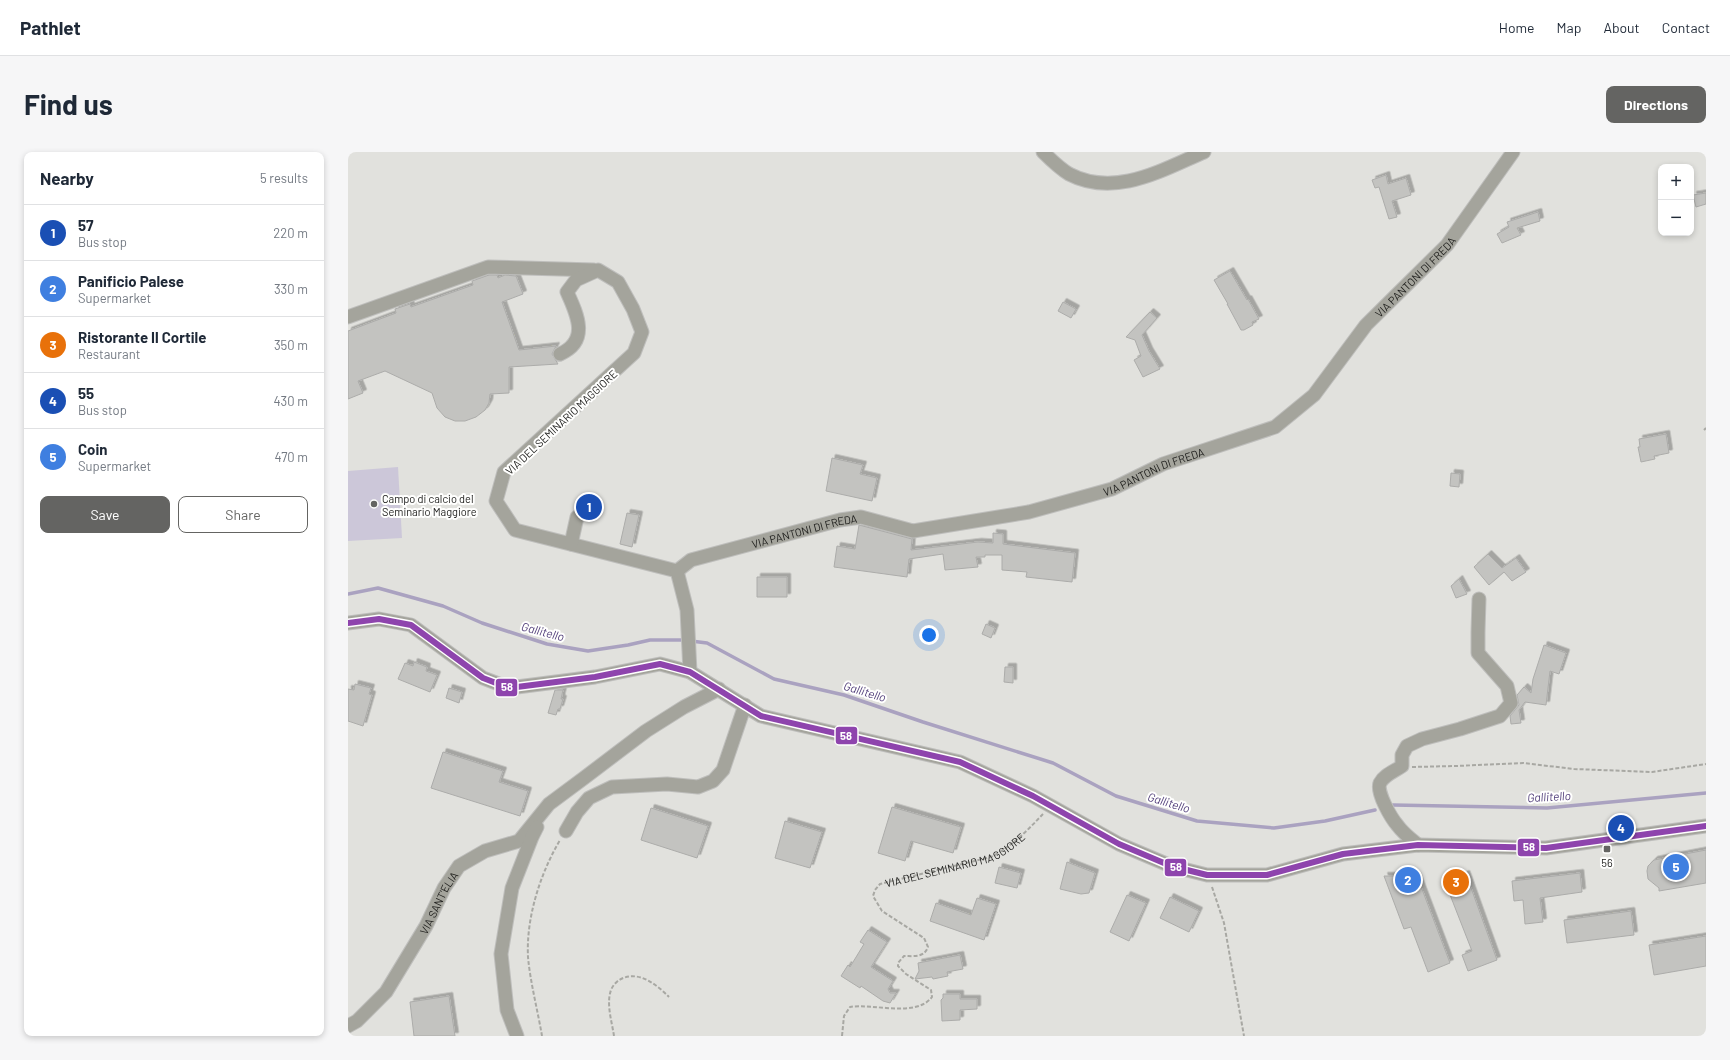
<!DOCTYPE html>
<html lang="en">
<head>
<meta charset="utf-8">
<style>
  body { margin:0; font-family:Barlow,sans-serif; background:#f6f6f7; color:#1f2937 }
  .controls { position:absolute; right:12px; top:12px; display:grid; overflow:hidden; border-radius:8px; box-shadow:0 2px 6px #0003 }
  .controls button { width:36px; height:36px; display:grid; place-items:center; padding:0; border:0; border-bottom:1px solid #e0e1e3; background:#fff; color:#1f2937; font:20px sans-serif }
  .you { position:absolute; left:581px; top:483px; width:14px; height:14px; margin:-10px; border:3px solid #fff; border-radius:50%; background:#1a73e8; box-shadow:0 0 0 6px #1a73e833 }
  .badge { display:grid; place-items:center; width:26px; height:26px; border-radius:50%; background:#646462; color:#fff; font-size:13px; font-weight:700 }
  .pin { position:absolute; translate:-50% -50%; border:2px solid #fff; box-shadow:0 1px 4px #0006 }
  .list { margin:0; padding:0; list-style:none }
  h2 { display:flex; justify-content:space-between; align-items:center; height:52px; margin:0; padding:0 16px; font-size:17px }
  h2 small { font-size:13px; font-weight:400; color:#747a83 }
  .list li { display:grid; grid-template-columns:26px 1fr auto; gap:12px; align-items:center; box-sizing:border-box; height:56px; padding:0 16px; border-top:1px solid #e0e1e3 }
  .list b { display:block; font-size:15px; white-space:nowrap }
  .list p { margin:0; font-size:13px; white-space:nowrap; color:#747a83 }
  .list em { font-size:13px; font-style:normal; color:#747a83 }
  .actions { display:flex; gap:8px; padding:12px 16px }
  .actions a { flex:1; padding:9px 0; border:1px solid #646462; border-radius:8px; text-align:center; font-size:14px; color:#646462 }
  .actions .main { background:#646462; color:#fff }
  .map { position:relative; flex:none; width:1358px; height:884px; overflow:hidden; border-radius:8px }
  header { display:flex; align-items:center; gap:24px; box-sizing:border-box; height:56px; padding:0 20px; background:#fff; border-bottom:1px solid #e0e1e3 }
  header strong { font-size:19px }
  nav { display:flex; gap:22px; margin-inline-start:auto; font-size:14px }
  .intro { display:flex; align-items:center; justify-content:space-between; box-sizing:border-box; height:96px; padding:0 24px }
  h1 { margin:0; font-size:28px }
  .button { padding:10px 18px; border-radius:8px; background:#646462; color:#fff; font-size:14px; font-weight:700 }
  main { display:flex; gap:24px; padding:0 24px }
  aside { flex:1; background:#fff; border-radius:8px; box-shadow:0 2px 6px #0003 }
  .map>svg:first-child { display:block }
  .green { fill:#ccc7d9 }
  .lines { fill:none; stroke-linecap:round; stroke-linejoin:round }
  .stream { stroke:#aaa2c0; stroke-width:3.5 }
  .building { fill:#c3c3c0; stroke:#acacaa; filter:url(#shadow) }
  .minor-casing { stroke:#bebebc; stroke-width:15 }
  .path { stroke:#a8a8a3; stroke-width:2; stroke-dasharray:4 2; stroke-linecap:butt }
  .minor { stroke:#a4a49c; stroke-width:13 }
  .bus-1-casing { stroke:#fffffe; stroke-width:9 }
  .bus-1 { stroke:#8e44ad; stroke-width:6 }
  .poi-dot { fill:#646462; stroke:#fffffe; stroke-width:1.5 }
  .labels { text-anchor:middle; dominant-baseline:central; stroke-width:4; stroke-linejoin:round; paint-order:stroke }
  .street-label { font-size:11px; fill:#21211f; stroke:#fffffe }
  .poi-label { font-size:11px; fill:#21211f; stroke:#fffffe; text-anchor:start }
  .water-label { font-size:12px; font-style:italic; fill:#523f7b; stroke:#fffffe }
  .line-badge { stroke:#fffffe; stroke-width:1.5 }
  .badge-label { font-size:11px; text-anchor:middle; font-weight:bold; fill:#fff }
</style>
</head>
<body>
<header>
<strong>Pathlet</strong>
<nav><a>Home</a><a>Map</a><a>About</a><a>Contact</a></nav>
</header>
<div class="intro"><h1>Find us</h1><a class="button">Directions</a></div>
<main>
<aside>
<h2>Nearby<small>5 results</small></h2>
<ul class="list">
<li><span class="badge" style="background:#1a4fb4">1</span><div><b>57</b><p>Bus stop</p></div><em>220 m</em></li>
<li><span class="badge" style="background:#3f7fe0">2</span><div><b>Panificio Palese</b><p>Supermarket</p></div><em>330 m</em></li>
<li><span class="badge" style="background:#e8710a">3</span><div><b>Ristorante Il Cortile</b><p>Restaurant</p></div><em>350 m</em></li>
<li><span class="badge" style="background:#1a4fb4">4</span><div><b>55</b><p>Bus stop</p></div><em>430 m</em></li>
<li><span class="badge" style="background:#3f7fe0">5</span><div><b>Coin</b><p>Supermarket</p></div><em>470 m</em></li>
</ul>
<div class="actions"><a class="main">Save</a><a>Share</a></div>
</aside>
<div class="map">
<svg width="1358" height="884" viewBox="0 0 1358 884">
  <defs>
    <filter id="shadow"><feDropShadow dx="3.5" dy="-3.5" stdDeviation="0" flood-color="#0004"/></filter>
  </defs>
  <rect width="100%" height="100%" fill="#e1e1dd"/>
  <!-- green -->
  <path class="green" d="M 50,315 L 54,386 L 0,389 L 0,319 Z"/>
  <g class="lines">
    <!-- stream -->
    <path class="stream" d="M 0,442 L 30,436 L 95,454 L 134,471 L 199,492 L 240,499 L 280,493 L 302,488 L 337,488
      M 343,489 L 359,491 L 426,527 L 496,543 L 575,570 L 705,611 L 768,644 L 849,669 L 926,676 L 977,669 L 1027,658
      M 1045,653 L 1199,656 L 1358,641"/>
  </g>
  <!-- building -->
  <path class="building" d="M 1038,23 L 1040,32 L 1058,26 L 1063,43 L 1044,49 L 1049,65 L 1041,67 L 1031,35 L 1027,36 L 1024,28 Z
    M 1358,41 L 1358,52 L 1348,55 L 1345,43 Z
    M 1190,60 L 1192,69 L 1169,76 L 1173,83 L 1154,91 L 1149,82 L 1161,75 L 1159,70 Z
    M 882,119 L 899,148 L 900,147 L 911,167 L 904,170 L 905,173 L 896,178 L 893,178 L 879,152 L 880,152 L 866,128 Z
    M 141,123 L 149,123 L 150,126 L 157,123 L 168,124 L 175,142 L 154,150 L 171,198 L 208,194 L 204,202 L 210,212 L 161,215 L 161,241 L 142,242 L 141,251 L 137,258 L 128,265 L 117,269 L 107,269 L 97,265 L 89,256 L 84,241 L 37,219 L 10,229 L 15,241 L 0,247 L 0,179 L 48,161 L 47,157 L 62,152 L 63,155 L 125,133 L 124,129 Z
    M 715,150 L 728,157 L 723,166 L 710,159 Z
    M 802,160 L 809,166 L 794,183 L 801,199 L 812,217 L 795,225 L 786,208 L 793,204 L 787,188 L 778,185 Z
    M 1318,282 L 1321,301 L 1306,304 L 1307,307 L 1293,310 L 1290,295 L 1292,295 L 1291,287 Z
    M 484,306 L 515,313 L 512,322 L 529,326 L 524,349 L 478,339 Z
    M 1103,321 L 1112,322 L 1111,335 L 1102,334 Z
    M 279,361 L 291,363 L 284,395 L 272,392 Z
    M 511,373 L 564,387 L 563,398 L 630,390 L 645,391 L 645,381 L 655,382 L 655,392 L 727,401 L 724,430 L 678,425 L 679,420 L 654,418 L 654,403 L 637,403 L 637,405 L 628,405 L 630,415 L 597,418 L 595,402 L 561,407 L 559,425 L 486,415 L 489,394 L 507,397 Z
    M 1140,402 L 1154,416 L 1168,406 L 1178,420 L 1164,429 L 1156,420 L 1141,433 L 1126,415 Z
    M 409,425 L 439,425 L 439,445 L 409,445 Z
    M 1111,427 L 1119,442 L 1108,446 L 1103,434 Z
    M 638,472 L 647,476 L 643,486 L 634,482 Z
    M 1196,493 L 1218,501 L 1211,522 L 1202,519 L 1198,553 L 1177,550 L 1171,558 L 1173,571 L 1163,572 L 1162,564 L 1171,553 L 1169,543 L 1176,535 L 1183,541 L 1185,527 Z
    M 66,510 L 79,515 L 78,519 L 89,523 L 82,540 L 50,527 L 57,511 L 65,514 Z
    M 657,515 L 665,515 L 665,531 L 656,530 Z
    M 7,532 L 23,536 L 21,542 L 24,543 L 15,574 L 0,569 L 0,537 L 6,538 Z
    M 101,536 L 114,540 L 111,551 L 98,546 Z
    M 207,538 L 215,538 L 213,547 L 215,547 L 212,557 L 210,557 L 208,563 L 200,561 Z
    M 95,600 L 155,619 L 151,630 L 180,639 L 172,664 L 83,636 Z
    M 544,655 L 613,675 L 605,701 L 563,689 L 557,709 L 530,701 Z
    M 303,656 L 360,674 L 349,706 L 293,688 Z
    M 437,669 L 474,680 L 462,716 L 427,706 Z
    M 1358,698 L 1358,731 L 1311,739 L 1311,736 L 1300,727 L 1299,719 L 1300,714 L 1306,708 Z
    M 719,710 L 747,721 L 741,741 L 733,742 L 712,737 Z
    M 651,715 L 673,721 L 669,736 L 647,731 Z
    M 1232,721 L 1234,740 L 1192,746 L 1195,770 L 1177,772 L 1175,748 L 1166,749 L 1164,729 Z
    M 1118,722 L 1149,808 L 1120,819 L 1114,803 L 1124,799 L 1097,730 Z
    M 1036,724 L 1069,724 L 1102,811 L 1080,820 L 1063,775 L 1056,777 Z
    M 779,743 L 798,751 L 781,789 L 762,780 Z
    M 822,745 L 851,759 L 841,780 L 812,766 Z
    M 629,746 L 648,752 L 636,788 L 582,769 L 588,751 L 623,763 Z
    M 1283,759 L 1286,783 L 1219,791 L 1216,768 Z
    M 520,778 L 539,790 L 523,815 L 545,829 L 540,837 L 542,841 L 548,841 L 542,851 L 535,849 L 513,834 L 512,836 L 493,824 L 500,813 L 502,815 L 516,792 L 512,790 Z
    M 1358,784 L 1358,814 L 1306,823 L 1301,793 Z
    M 612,803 L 615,817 L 599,820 L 600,824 L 585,827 L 584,825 L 567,827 L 571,819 L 570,811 Z
    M 595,842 L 612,842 L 612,847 L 629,847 L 629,857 L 612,858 L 612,868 L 594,869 L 593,848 L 595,846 Z
    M 101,844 L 107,884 L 66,884 L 62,850 Z"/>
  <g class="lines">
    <!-- minor casing -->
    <g class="minor-casing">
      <g id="minor">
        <path d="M 695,0 C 703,8 711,16 721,22 C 767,46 814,18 856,0"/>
        <path d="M 0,165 L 140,115 L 246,118"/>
        <path d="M 212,202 C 242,189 229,162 219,140 L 228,128 L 250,118 L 270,130 L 285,157 L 294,180 L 286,201 L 156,320 L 148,349 L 167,378 L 329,419 L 339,458 L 342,520"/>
        <path d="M 223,392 L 229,365"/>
        <path id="s2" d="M 329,419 L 343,408 L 492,368 L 513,365 L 565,379 L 681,360 L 764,337 L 815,312 L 927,275 L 966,243 L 1018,173 L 1099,93 L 1165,0"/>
        <path d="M 0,471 L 31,467 L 63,473 L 135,526 L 161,536 L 247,525 L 312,512 L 342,520 L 413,564 L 612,610 L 685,644 L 771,692 L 823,714 L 859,723 L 919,723 L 995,702 L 1070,693 L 1198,696 L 1358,674"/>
        <path d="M 218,679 L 229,660 L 241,646 L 264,635 L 319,632 L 350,635 L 365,629 L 375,618 L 397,553"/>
        <path d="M 1070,693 C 1063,687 1055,681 1050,674 C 1043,666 1028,640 1032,631 C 1036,623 1047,619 1054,614 L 1054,603 L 1059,594 L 1074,587 L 1112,577 L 1152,564 L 1163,551 L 1159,534 L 1130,501 L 1130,480 L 1131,447"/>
        <path id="s3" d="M 0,874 L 9,869 L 38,840 L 78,774 L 96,736 L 111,714 L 137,699 L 171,689 L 201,652 L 236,626 L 298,579 L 336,555 L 371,537"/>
        <path d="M 169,884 L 159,858 L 153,802 L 164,736 L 184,685 L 189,675"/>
      </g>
    </g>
    <!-- path -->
    <g class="path">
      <path d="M 1356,278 L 1358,276"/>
      <path d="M 1064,615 L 1108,614 L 1175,611 L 1226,617 L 1304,620 L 1358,612"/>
      <path d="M 864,735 L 876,771 L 896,884"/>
      <path d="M 194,884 C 190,860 182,829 180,805 C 178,766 192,722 212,688"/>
      <path d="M 266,884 C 264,870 258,852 263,838 C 265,833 269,829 273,827 C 291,818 309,833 321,845"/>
      <path id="s1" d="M 494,884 L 496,864 L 502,855 C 525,851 568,866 584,845 L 583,838 L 558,822 L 550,814 L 550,811 L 556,804 C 566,804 576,806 580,795 L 576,786 L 534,759 L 525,744 L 527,738 L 532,732 L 643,705 C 664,694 679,679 695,662"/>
    </g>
    <!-- minor -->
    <use href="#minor" class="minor"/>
    <!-- bus-1 casing -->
    <g class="bus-1-casing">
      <path id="bus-1" d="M 0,471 L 31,467 L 63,473 L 135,526 L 161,536 L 247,525 L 312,512 L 342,520 L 413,564 L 612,610 L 685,644 L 771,692 L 823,714 L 859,723 L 919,723 L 995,702 L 1070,693 L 1198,696 L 1358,674"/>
    </g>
    <!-- bus-1 -->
    <use href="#bus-1" class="bus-1"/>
  </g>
  <!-- markers -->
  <g class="poi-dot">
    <circle cx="26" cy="352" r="4"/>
    <rect x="1255" y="693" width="8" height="8" rx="2"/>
  </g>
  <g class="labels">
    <!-- street labels -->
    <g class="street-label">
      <text stroke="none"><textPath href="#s2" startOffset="832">VIA PANTONI DI FREDA</textPath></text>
      <text transform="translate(213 270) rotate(-43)">VIA DEL SEMINARIO MAGGIORE</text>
      <text stroke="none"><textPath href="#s2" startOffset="496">VIA PANTONI DI FREDA</textPath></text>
      <text stroke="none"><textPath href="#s2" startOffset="135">VIA PANTONI DI FREDA</textPath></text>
      <text stroke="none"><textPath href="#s1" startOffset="375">VIA DEL SEMINARIO MAGGIORE</textPath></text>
      <text stroke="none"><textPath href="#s3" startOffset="155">VIA SANT'ELIA</textPath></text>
    </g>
    <!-- poi labels -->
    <g class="poi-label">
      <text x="34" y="346">Campo di calcio del<tspan x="34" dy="13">Seminario Maggiore</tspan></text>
      <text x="1259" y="710" text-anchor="middle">56</text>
    </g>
    <!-- water labels -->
    <g class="water-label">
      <text transform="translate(195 479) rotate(15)">Gallitello</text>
      <text transform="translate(517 539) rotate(17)">Gallitello</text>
      <text transform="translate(1201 644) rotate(-3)">Gallitello</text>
      <text transform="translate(821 650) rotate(17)">Gallitello</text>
    </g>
  </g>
  <g class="line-badge">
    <rect x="147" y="526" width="23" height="19" rx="4" fill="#8e44ad"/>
    <rect x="487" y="574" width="23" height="19" rx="4" fill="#8e44ad"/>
    <rect x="1169" y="686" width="23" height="19" rx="4" fill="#8e44ad"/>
    <rect x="816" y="706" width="23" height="19" rx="4" fill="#8e44ad"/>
  </g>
  <g class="badge-label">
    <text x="159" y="539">58</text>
    <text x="498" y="588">58</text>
    <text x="1181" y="699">58</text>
    <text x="828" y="719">58</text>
  </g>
</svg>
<div class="controls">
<button>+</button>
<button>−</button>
</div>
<div class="you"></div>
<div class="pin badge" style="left:241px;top:355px;background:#1a4fb4">1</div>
<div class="pin badge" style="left:1060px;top:728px;background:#3f7fe0">2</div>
<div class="pin badge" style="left:1108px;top:730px;background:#e8710a">3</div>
<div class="pin badge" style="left:1273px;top:676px;background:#1a4fb4">4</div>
<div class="pin badge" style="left:1328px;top:715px;background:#3f7fe0">5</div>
</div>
</main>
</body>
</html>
